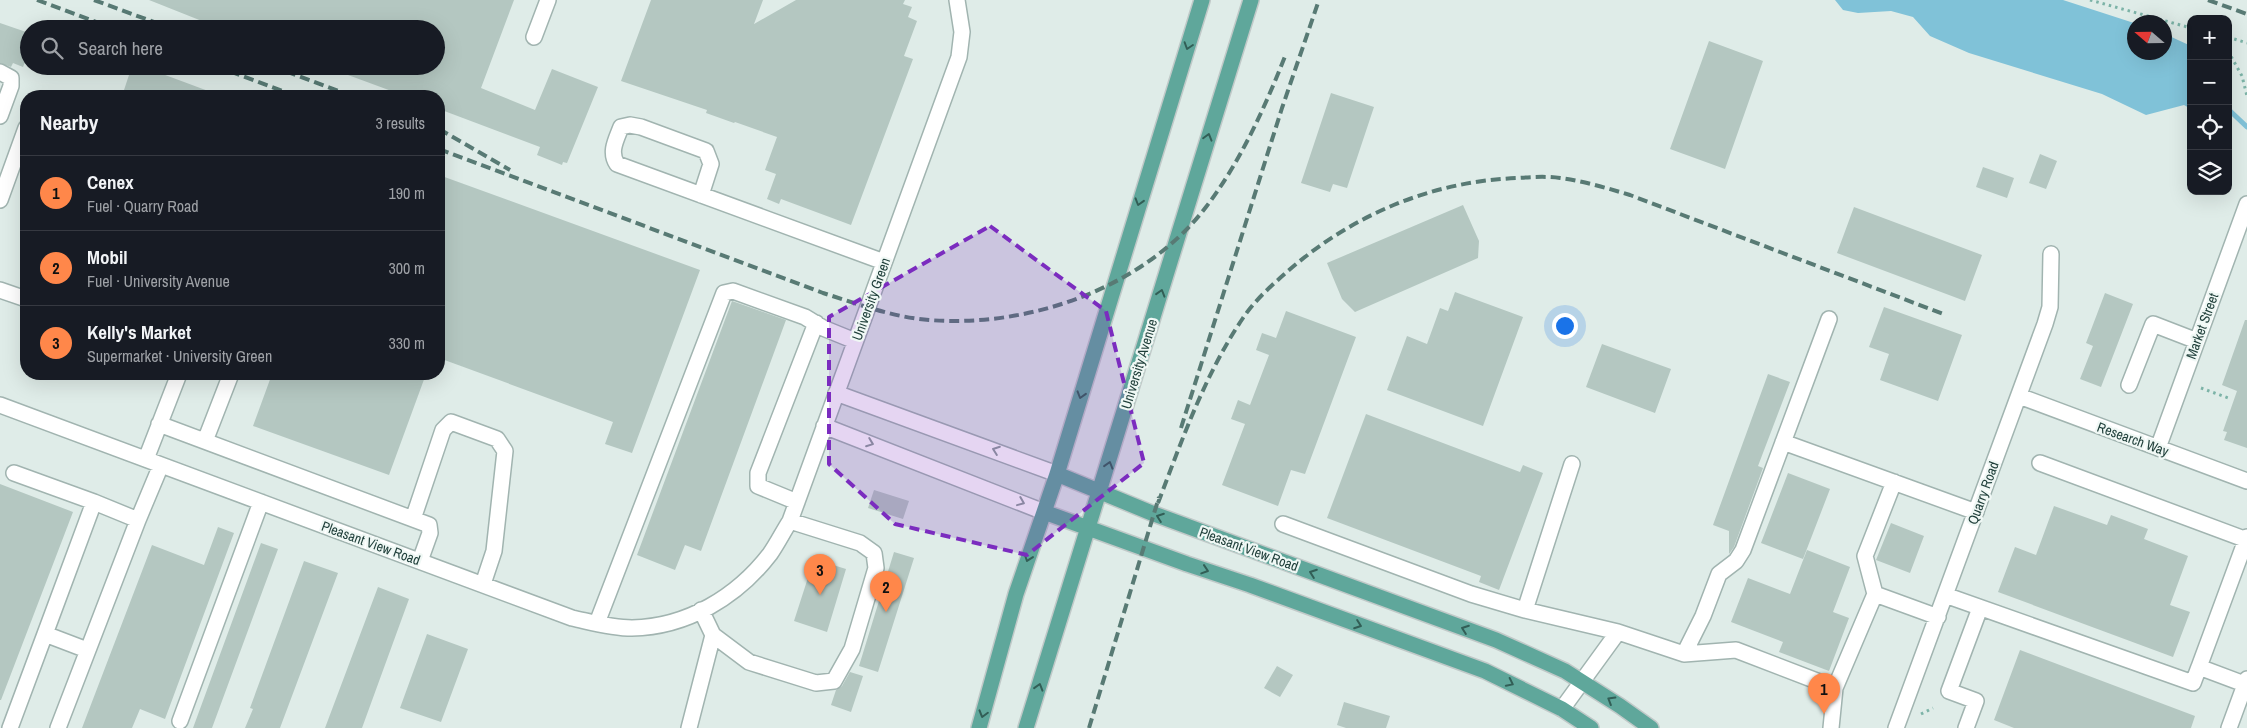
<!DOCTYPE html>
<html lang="en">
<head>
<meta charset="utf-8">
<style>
  body { margin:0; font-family:"Archivo Narrow",sans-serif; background:#242831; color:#f1f3f6 }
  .controls { position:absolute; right:15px; top:15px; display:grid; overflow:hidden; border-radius:10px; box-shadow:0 5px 20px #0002 }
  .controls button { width:45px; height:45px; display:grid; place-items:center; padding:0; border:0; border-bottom:1px solid #363941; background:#171b24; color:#f1f3f6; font:25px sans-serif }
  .compass { position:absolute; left:2127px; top:15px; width:45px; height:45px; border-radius:50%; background:#171b24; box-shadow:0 5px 20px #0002; rotate:290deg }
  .you { position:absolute; left:1564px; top:325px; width:18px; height:18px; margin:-12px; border:4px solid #fff; border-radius:50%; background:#1a73e8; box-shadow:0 0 0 8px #1a73e833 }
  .badge { display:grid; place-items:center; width:32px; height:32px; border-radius:50%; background:#ff874a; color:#111; font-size:16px; font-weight:700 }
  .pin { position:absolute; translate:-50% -41px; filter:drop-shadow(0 1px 2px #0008) }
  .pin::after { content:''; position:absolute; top:26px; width:18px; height:15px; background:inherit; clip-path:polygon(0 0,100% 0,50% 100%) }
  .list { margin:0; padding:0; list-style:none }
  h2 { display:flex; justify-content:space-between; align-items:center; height:65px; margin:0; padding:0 20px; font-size:21px }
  h2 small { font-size:16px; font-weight:400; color:#9ea1a6 }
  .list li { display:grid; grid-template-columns:32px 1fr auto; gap:15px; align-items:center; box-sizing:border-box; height:75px; padding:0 20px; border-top:1px solid #363941 }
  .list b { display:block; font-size:19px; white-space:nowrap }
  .list p { margin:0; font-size:16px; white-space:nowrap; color:#9ea1a6 }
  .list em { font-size:16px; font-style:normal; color:#9ea1a6 }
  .icon { flex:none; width:28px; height:28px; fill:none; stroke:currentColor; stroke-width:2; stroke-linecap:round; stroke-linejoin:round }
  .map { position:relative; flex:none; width:2247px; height:728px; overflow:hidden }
  .search { position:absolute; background:#171b24; box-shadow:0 5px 20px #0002; left:20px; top:20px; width:425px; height:55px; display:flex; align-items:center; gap:12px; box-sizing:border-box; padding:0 18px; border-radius:28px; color:#9ea1a6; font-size:19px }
  .panel { position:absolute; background:#171b24; box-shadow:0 5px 20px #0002; left:20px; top:90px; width:425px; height:290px; border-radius:20px }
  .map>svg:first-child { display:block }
  .water { fill:#80c2d8 }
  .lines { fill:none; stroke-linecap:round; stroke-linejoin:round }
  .stream { stroke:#80c2d8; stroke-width:5 }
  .building { fill:#b4c7c1 }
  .minor-casing { stroke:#a1b4b0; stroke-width:18 }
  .major-casing { stroke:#c0c9c8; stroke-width:18 }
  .path { stroke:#7cb3a7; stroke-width:3; stroke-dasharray:2.5 4; stroke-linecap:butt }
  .minor { stroke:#fff; stroke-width:15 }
  .major { stroke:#5fa79b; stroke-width:15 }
  .rail { stroke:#587a74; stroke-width:4; stroke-dasharray:10 5; stroke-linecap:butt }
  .oneway { stroke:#325e56 }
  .oneway2 { stroke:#8e9e9c }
  .marked { fill:#7b2cbf; fill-opacity:0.2; stroke:#7b2cbf; stroke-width:4; stroke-dasharray:10 6; stroke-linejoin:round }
  .labels { text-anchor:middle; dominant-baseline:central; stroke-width:4.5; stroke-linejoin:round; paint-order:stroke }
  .street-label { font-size:14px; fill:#1e3e39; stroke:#f0f8f5 }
</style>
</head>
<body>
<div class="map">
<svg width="2247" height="728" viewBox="0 0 2247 728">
  <rect width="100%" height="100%" fill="#dfece8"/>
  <!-- water -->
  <path class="water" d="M 1835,0 L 2063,0 L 2134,23 L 2134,52 L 2164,52 L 2165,34 L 2191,46 L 2191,109 L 2184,105 L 2146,115 L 2102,94 L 1969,53 L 1930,36 L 1913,17 L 1891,11 L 1858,13 L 1843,10 Z
    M 2228,81 L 2231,85 L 2232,111 L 2228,113 Z"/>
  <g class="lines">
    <!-- stream -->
    <path class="stream" d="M 2228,109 L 2247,127"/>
  </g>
  <!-- building -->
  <path class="building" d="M 149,0 L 514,0 L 481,88 L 535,110 L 552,69 L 598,87 L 567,163 L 563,162 L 562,165 L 537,155 L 540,147 L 439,109 L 439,96 L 405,96 L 329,68 L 436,66 L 436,29 L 222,29 Z
    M 651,0 L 763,0 L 754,24 L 796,0 L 905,0 L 903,4 L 912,7 L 908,17 L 917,21 L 904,56 L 913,59 L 851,225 L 781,199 L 779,204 L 767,199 L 776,174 L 765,170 L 777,137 L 735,122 L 734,123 L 706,113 L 707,110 L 621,81 Z
    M 0,23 L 29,33 L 29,52 L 23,67 L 13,63 L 11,67 L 0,63 Z
    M 1709,41 L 1763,61 L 1725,169 L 1670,149 Z
    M 132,66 L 141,66 L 219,95 L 219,96 L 122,96 Z
    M 1331,93 L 1374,107 L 1347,188 L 1333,184 L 1330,192 L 1301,183 Z
    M 2040,154 L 2057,161 L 2046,189 L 2029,183 Z
    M 1983,167 L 2014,178 L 2007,198 L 1976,187 Z
    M 439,175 L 700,270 L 632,453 L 605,444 L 613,422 L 439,358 Z
    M 1463,205 L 1479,241 L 1478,258 L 1355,312 L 1342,299 L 1327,263 Z
    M 1854,207 L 1982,255 L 1965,301 L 1837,253 Z
    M 1455,292 L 1523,317 L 1483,426 L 1387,390 L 1407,336 L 1427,344 L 1440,308 L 1448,311 Z
    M 2105,293 L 2133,304 L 2101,387 L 2080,379 L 2093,346 L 2086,343 Z
    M 732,301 L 786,320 L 701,551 L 685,545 L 675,570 L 637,555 Z
    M 1884,307 L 1962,335 L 1938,401 L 1880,380 L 1889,354 L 1869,347 Z
    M 1286,311 L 1356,337 L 1305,474 L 1291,470 L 1278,506 L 1222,485 L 1245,424 L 1231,419 L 1238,400 L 1250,405 L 1269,355 L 1256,350 L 1262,333 L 1276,338 Z
    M 2245,320 L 2247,320 L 2247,448 L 2224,440 L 2227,432 L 2223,431 L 2237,391 L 2222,385 Z
    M 1602,344 L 1671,369 L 1655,413 L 1586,387 Z
    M 272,374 L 426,374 L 389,475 L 253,426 Z
    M 1768,374 L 1790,382 L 1758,466 L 1763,468 L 1734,547 L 1729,554 L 1729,531 L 1713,525 Z
    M 1366,414 L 1520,472 L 1523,465 L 1543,473 L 1499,590 L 1479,582 L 1481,576 L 1327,518 Z
    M 1788,473 L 1830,489 L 1803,559 L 1761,543 Z
    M 0,484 L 73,512 L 1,700 L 0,700 Z
    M 874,490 L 909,501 L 903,519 L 868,508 Z
    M 2054,506 L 2107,525 L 2111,515 L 2148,529 L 2144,539 L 2188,556 L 2170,605 L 2190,612 L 2173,657 L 1998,592 L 2015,547 L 2036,555 Z
    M 1891,523 L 1924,536 L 1910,573 L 1876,560 Z
    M 218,527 L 234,533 L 165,719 L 140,709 L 132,728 L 82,728 L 152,545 L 204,565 Z
    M 261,543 L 278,549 L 212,728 L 193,728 Z
    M 1807,550 L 1850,567 L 1833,612 L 1849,618 L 1829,671 L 1779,652 L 1783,642 L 1731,622 L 1748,578 L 1790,594 Z
    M 894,552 L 914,558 L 878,672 L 859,666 Z
    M 814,559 L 846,569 L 827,632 L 794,621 Z
    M 304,561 L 338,573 L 280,728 L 245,728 L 253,709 L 250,708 Z
    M 378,587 L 409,599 L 362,728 L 325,728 Z
    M 427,634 L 468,649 L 441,722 L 400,708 Z
    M 2020,650 L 2195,716 L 2191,728 L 2014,728 L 1994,720 Z
    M 1277,666 L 1293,675 L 1280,697 L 1264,688 Z
    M 850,672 L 863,676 L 851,712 L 831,705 L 836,690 L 842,686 Z
    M 1344,702 L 1390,716 L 1386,728 L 1346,728 L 1337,725 Z"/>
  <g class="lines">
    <!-- minor casing -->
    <g class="minor-casing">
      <path id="minor" d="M 534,37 L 548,0
        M 0,72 L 11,78 L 11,86 L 0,116
        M 701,195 L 711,164 L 706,151 L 641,127 L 630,125 L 621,127 C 616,140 609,152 617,164 L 884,262
        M 0,200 L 26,128
        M 0,290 L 26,299
        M 2129,385 L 2153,324 L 2197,341
        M 836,393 L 1057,474
        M 2019,396 L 2247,481
        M 0,405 L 572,618 C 591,622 611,628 632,628 C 687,627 737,597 770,554 C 777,544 783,532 790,521 L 959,57 L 962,32 L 957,0
        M 159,424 L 429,525 L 430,533 L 420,561
        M 824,426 L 1044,512
        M 205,441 L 231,374
        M 1783,442 L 1976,512
        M 2158,448 L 2247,204
        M 146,459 L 179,374
        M 2040,463 L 2247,540
        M 1572,464 L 1525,610 L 1618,632
        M 14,473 L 94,502 L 138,520 L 161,465
        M 1894,482 L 1865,556 L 1875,594 L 1938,617
        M 797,502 L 758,486 L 758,473 L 816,323
        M 413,519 L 443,430 L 451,422 L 497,439 L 505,451 L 494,551 L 483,584
        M 1283,524 L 1471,594 L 1525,610
        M 2247,537 L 2199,667 L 2247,685
        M 1945,595 L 2193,683 L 2199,667
        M 701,610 L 713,635 L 749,662 L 816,683 L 834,681 L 852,649 L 876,568 L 874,553 L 860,543 L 790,521
        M 597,623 L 724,293 L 733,291 L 805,317 L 823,328 L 855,341
        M 45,634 L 94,502
        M 1684,654 L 1736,650 L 1835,688
        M 1562,709 L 1618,632 L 1684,654 L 1703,616 L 1719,574 L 1736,561 L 1743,550 L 1829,319
        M 180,721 L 261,502
        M 10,728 L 45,634 L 87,650
        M 58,728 L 138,520
        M 689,728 L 713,635
        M 1831,728 L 1835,688 L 1875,594
        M 1896,728 L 2045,324 L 2050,307 L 2051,254
        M 1966,728 L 1976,701 L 1949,691 L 1980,608
        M 2229,728 L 2247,679"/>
    </g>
    <!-- major casing -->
    <g class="major-casing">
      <path id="major" d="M 1057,474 L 1154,514 L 1496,640 L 1565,671 L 1620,706 L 1651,728
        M 1044,512 L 1187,564 L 1250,585 L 1485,671 L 1562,709 L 1591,728
        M 979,728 L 1016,594 L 1057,474 L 1202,0
        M 1026,728 L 1251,0"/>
    </g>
    <!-- path -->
    <path class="path" d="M 2090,0 L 2191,28
      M 2228,37 L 2247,43
      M 2228,51 L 2242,76 L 2247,96
      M 2201,388 L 2231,399
      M 1921,714 L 1933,708"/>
    <!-- minor -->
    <use href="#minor" class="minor"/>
    <!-- major -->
    <use href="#major" class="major"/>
    <!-- rail -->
    <path class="rail" d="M 37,0 L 115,29
      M 94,0 L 173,29
      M 2208,0 L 2247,14
      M 216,66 L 296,96
      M 272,66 L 352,96
      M 439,129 L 510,170
      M 439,149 L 823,293 C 858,304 892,317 929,320 C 1029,328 1144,288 1206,207 C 1241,161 1265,107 1286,54
      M 1181,428 L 1282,108 L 1319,0
      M 1158,503 C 1182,440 1205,374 1243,318 C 1255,300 1272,285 1288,271 C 1352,215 1432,181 1518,178 C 1532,177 1546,176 1560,178 C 1583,181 1607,188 1630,195 L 1946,315
      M 1089,728 L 1159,497"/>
  </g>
  <!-- one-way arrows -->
  <defs><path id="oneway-chevron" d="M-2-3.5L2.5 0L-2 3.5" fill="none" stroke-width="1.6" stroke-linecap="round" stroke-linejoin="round" transform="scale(1.25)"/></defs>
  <g class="oneway">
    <use href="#oneway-chevron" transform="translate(1188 46) rotate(108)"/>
    <use href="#oneway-chevron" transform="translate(1208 137) rotate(-74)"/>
    <use href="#oneway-chevron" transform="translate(1139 202) rotate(107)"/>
    <use href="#oneway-chevron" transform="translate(1161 293) rotate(-73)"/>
    <use href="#oneway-chevron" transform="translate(1081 395) rotate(107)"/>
    <use href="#oneway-chevron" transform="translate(1109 465) rotate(-73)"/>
    <use href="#oneway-chevron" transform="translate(1160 517) rotate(-160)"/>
    <use href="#oneway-chevron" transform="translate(1028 558) rotate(109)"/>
    <use href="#oneway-chevron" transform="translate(1205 570) rotate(18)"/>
    <use href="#oneway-chevron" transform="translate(1313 573) rotate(-160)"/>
    <use href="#oneway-chevron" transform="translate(1358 625) rotate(20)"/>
    <use href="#oneway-chevron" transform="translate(1465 629) rotate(-160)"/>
    <use href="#oneway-chevron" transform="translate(1510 683) rotate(26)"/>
    <use href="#oneway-chevron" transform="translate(1039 687) rotate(-73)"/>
    <use href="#oneway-chevron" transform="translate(1611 700) rotate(-149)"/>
    <use href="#oneway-chevron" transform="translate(983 714) rotate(106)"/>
  </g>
  <g class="oneway2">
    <use href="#oneway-chevron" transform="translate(870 443) rotate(21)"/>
    <use href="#oneway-chevron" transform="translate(996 450) rotate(-160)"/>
    <use href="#oneway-chevron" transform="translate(1021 502) rotate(22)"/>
  </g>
  <!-- marked area -->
  <path class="marked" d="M 990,226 L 1106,311 L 1144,463 L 1027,555 L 895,524 L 829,464 L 829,317 Z"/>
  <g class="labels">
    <!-- street labels -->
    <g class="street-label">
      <text transform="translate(871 299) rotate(-70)">University Green</text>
      <text transform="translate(2202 326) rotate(-70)">Market Street</text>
      <text transform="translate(1139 364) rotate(-73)">University Avenue</text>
      <text transform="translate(2133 439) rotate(20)">Research Way</text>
      <text transform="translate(1983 493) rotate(-70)">Quarry Road</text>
      <text transform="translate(371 543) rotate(20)">Pleasant View Road</text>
      <text transform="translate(1249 549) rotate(20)">Pleasant View Road</text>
    </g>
  </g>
</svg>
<div class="controls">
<button>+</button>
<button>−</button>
<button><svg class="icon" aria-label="locate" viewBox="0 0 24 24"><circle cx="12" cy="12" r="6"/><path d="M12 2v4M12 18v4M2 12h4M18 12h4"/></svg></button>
<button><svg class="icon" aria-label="layers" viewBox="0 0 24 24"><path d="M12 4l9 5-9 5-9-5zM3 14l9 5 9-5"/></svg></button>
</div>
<svg class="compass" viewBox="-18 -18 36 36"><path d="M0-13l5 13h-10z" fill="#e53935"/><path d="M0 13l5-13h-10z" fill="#9ea1a6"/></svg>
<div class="you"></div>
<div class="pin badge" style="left:1824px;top:714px">1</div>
<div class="pin badge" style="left:886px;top:612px">2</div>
<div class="pin badge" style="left:820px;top:595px">3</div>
<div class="search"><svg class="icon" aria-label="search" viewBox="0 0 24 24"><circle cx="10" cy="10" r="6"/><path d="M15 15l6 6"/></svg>Search here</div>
<section class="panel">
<h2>Nearby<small>3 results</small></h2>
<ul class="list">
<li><span class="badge">1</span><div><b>Cenex</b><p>Fuel · Quarry Road</p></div><em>190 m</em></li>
<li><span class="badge">2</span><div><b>Mobil</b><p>Fuel · University Avenue</p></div><em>300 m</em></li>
<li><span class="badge">3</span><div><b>Kelly's Market</b><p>Supermarket · University Green</p></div><em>330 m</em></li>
</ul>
</section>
</div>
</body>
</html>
